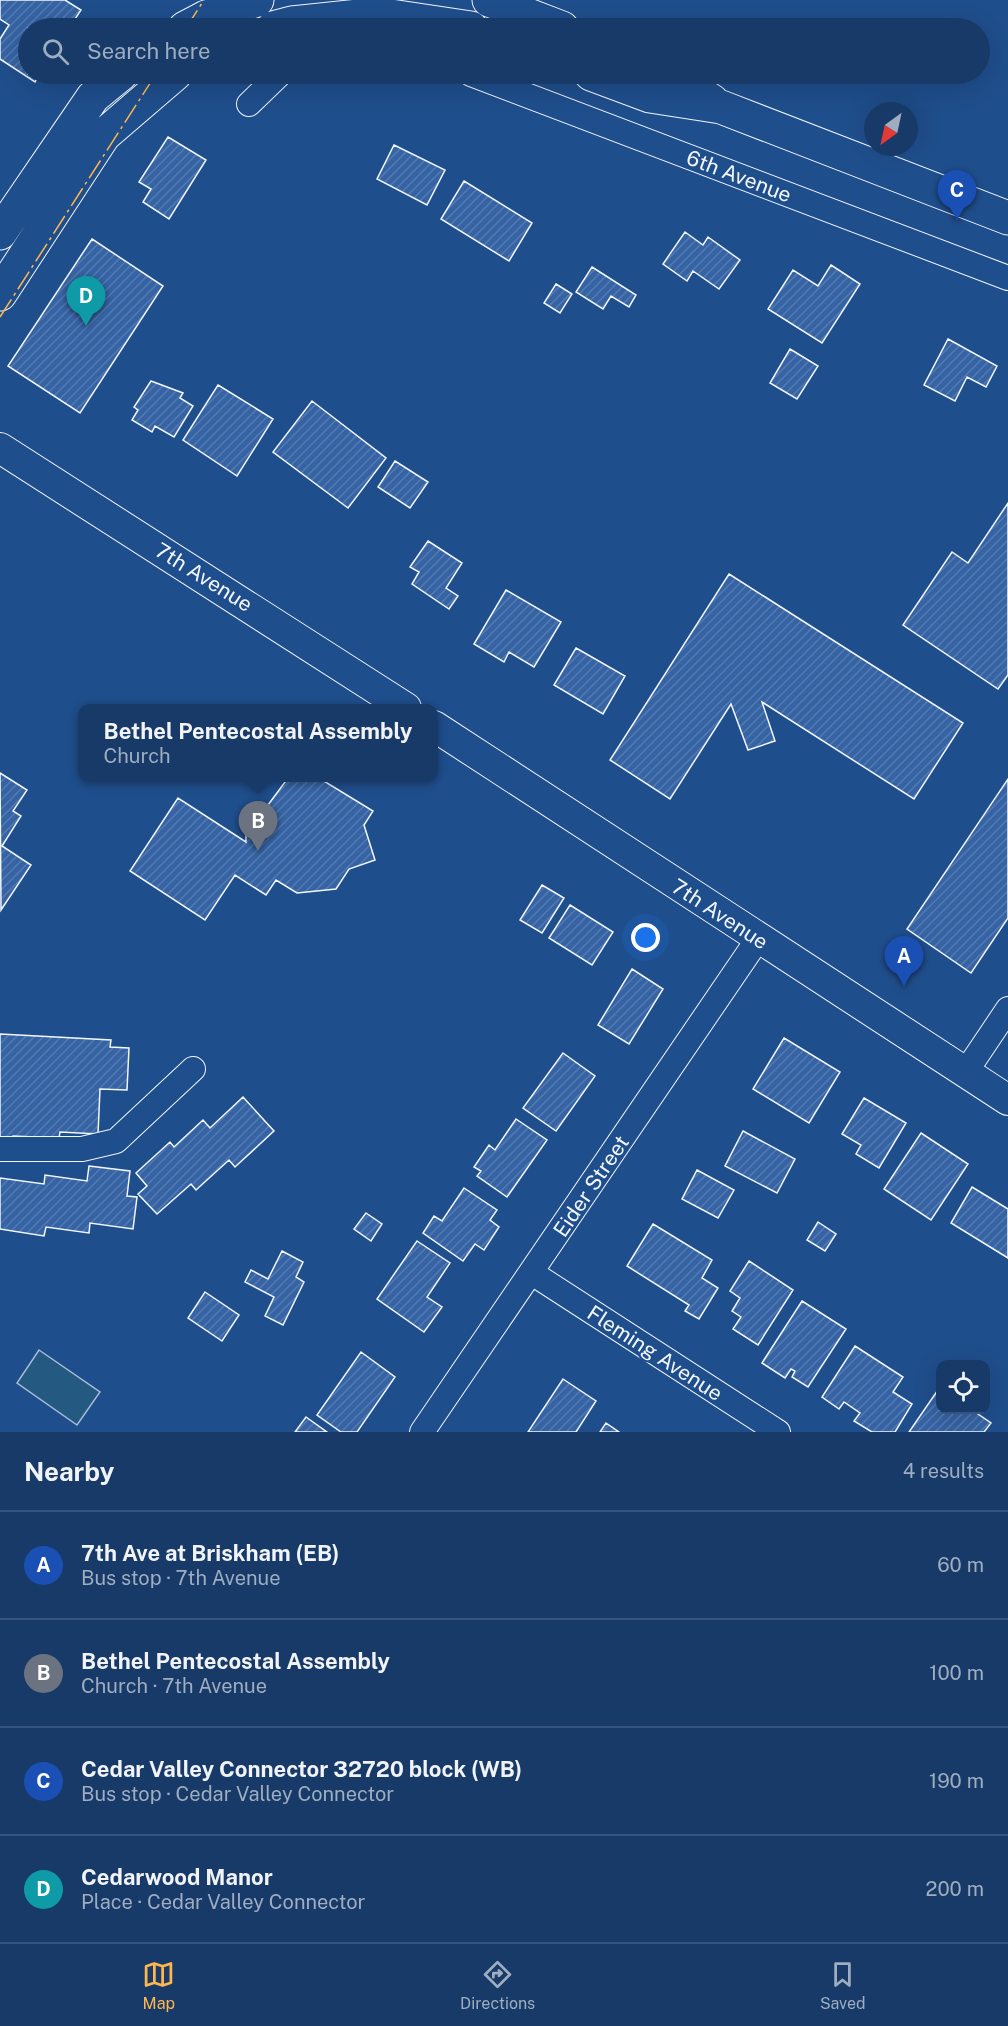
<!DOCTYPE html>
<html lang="en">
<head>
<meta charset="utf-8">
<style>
  body { margin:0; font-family:"Public Sans",sans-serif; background:#244571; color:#f1f3f6 }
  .controls { position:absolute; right:18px; bottom:18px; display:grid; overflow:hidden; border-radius:12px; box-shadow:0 6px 24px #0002 }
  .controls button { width:54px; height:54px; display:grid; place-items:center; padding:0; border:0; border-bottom:2px solid #36547d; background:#173a69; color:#f1f3f6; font:30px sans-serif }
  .compass { position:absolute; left:864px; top:102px; width:54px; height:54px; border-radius:50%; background:#173a69; box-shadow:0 6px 24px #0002; rotate:213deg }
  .you { position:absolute; left:646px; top:938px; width:21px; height:21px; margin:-15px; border:4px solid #fff; border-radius:50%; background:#1a73e8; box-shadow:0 0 0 9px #1a73e833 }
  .badge { display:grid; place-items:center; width:39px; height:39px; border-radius:50%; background:#ffb74d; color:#fff; font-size:20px; font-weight:700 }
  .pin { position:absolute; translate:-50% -50px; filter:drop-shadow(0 2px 3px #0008) }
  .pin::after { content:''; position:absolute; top:32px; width:21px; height:18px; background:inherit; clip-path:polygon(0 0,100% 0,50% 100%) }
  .popup { position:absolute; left:78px; top:704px; width:360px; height:78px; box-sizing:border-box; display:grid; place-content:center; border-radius:12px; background:#173a69; filter:drop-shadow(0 2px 4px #0005); font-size:20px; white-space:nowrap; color:#9eadc0 }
  .popup b { font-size:22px; color:#f1f3f6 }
  .popup::after { content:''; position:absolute; left:50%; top:100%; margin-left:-12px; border:12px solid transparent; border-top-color:#173a69 }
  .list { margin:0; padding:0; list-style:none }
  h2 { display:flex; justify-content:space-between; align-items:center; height:78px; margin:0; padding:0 24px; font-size:26px }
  h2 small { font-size:20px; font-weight:400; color:#9eadc0 }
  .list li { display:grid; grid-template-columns:39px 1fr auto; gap:18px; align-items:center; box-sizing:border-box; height:108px; padding:0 24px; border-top:2px solid #36547d }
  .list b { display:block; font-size:22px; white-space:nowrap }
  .list p { margin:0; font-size:20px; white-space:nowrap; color:#9eadc0 }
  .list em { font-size:20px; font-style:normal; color:#9eadc0 }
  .icon { flex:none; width:33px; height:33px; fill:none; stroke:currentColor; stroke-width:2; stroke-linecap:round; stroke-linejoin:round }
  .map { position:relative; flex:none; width:1008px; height:1432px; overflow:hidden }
  .search { position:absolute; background:#173a69; box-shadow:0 6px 24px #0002; left:18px; right:18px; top:18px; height:66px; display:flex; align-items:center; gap:15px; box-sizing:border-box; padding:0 21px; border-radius:33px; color:#9eadc0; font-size:22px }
  .sheet { height:510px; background:#173a69 }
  nav { display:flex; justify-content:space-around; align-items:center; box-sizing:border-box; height:84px; border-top:2px solid #36547d; background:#173a69; font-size:16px; color:#9eadc0 }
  nav a { display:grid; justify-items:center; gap:3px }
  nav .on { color:#ffb74d }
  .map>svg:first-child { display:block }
  .green { fill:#245a82; stroke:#a8bbd7; stroke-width:1.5 }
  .building { fill:url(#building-hatch); stroke:#f2f6ff; stroke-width:1.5 }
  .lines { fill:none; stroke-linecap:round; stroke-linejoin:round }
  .minor-casing { stroke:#f2f6ff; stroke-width:26 }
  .tertiary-casing { stroke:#f2f6ff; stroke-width:32 }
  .secondary-casing { stroke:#f2f6ff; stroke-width:35 }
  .minor { stroke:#1f4e8c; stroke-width:24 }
  .tertiary { stroke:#1f4e8c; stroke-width:30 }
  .secondary { stroke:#1f4e8c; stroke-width:33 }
  .power { stroke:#ffb74d; stroke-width:1.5; stroke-dasharray:21 4.5 3 4.5; stroke-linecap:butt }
  .labels { text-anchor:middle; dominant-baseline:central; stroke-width:4.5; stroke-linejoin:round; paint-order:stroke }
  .street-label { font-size:21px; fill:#f2f6ff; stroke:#1f4e8c }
</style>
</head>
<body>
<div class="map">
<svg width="1008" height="1432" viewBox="0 0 1008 1432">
  <defs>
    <pattern id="building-hatch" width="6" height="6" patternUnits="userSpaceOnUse" patternTransform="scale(1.5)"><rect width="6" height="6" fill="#3563a3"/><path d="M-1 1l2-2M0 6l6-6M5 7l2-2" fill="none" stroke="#537ab1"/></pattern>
  </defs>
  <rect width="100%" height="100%" fill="#1f4e8c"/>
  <!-- green -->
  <path class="green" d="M 39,1350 L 100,1392 L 77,1425 L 17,1383 Z"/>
  <!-- building -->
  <path class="building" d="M 0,0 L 65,0 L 81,10 L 69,28 L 28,28 L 28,74 L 40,74 L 35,82 L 0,59 L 0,39 L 9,25 L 0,19 Z
    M 168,137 L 206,160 L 169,219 L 143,202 L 151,189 L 139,182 Z
    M 394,145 L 445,170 L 427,205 L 377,179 Z
    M 464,181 L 532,223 L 509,261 L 441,219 Z
    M 685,232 L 703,245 L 708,237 L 740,260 L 719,289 L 693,271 L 687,281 L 663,264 Z
    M 92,239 L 163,286 L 80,413 L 8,366 Z
    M 831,265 L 860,284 L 822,343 L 768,309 L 793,270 L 818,286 Z
    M 592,267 L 636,295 L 629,307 L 611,296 L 603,309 L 576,292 Z
    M 556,284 L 572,294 L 560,313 L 544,303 Z
    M 948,339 L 997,366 L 986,387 L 967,377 L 955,401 L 924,385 Z
    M 790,349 L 818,366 L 797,399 L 770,383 Z
    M 151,381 L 183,393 L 180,398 L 193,406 L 174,437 L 155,426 L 152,432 L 132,420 L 138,410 L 134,407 Z
    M 218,385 L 273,419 L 237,476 L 183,440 Z
    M 312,401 L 386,458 L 348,508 L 273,452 Z
    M 395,461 L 428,482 L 410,508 L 378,487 Z
    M 1008,503 L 1008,675 L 998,689 L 903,625 L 952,552 L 968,563 Z
    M 428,541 L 462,563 L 446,588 L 458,596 L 449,609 L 412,584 L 419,572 L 410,567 Z
    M 729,574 L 963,723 L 914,799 L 762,702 L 775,741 L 748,750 L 731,704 L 670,799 L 610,760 Z
    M 506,590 L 561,622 L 534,667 L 509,652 L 504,662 L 474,644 Z
    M 576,648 L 625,676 L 603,714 L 554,685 Z
    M 0,773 L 27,790 L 13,811 L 21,816 L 2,846 L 31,865 L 1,910 Z
    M 288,778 L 319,778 L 373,811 L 364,825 L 375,860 L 349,869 L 336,889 L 297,893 L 276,880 L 266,895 L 235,875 L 205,920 L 130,871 L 178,798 L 246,842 L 246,828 L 260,807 L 268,805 Z
    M 1008,779 L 1008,918 L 971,973 L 907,929 Z
    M 542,885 L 564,898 L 542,933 L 520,920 Z
    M 570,905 L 613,932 L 592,965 L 549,938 Z
    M 632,969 L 663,989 L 629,1044 L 598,1025 Z
    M 0,1034 L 111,1040 L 110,1047 L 129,1048 L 127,1090 L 100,1089 L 98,1134 L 60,1132 L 59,1138 L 13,1136 L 13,1141 L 0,1140 Z
    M 784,1038 L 840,1072 L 809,1123 L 753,1089 Z
    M 563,1053 L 595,1076 L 556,1131 L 523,1108 Z
    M 243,1097 L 274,1131 L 235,1167 L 229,1160 L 196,1190 L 191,1184 L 157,1214 L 138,1194 L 147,1186 L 136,1173 L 170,1142 L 174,1147 L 203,1120 L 210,1128 Z
    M 864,1098 L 906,1123 L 879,1168 L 856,1154 L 861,1145 L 842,1134 Z
    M 516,1119 L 547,1140 L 507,1197 L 477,1176 L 481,1171 L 474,1167 L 489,1145 L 495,1150 Z
    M 743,1131 L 795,1159 L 777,1193 L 725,1166 Z
    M 921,1133 L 968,1164 L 931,1220 L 884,1189 Z
    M 89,1166 L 130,1171 L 127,1196 L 137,1197 L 133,1229 L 90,1223 L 89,1233 L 46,1227 L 44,1236 L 0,1229 L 0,1178 L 44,1184 L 45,1175 L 87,1181 Z
    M 697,1170 L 734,1190 L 718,1218 L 682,1199 Z
    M 972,1187 L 1008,1209 L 1008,1258 L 951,1223 Z
    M 464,1188 L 497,1210 L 490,1220 L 499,1227 L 484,1250 L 475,1244 L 463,1261 L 423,1233 L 434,1216 L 442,1221 Z
    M 366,1213 L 382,1224 L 371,1241 L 354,1229 Z
    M 818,1222 L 836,1234 L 825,1251 L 807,1240 Z
    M 653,1224 L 712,1260 L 702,1278 L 718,1288 L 699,1319 L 685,1311 L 689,1305 L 627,1266 Z
    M 417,1241 L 450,1263 L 427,1297 L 442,1307 L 424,1332 L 377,1299 Z
    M 282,1251 L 303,1262 L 296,1277 L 304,1282 L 283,1325 L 265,1316 L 274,1297 L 245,1282 L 251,1270 L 268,1279 Z
    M 749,1261 L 793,1290 L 758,1345 L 733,1329 L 741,1317 L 732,1311 L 740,1298 L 730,1291 Z
    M 205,1292 L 239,1315 L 222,1341 L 188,1318 Z
    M 802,1301 L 846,1329 L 808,1387 L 792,1377 L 795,1371 L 791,1369 L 785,1378 L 762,1363 Z
    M 855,1346 L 903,1377 L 893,1392 L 912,1404 L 895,1432 L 872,1432 L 854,1421 L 860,1413 L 844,1402 L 839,1409 L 822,1397 Z
    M 361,1352 L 395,1377 L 357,1432 L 341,1432 L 317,1415 Z
    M 563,1379 L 596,1401 L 576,1432 L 528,1432 Z
    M 940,1387 L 940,1410 L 972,1410 L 991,1423 L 984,1432 L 909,1432 Z
    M 306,1417 L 327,1432 L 295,1432 Z
    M 606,1423 L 619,1432 L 600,1432 Z"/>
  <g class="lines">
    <!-- minor casing -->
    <g class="minor-casing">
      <path id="minor" d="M 471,74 L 1008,278
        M 249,104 L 280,74
        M 965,1073 L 1008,1009
        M 0,1149 L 82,1149 L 116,1141 L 193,1069
        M 532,1273 L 778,1432
        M 422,1432 L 758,939"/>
    </g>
    <!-- tertiary casing -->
    <g class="tertiary-casing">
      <path id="tertiary" d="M 0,448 L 406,708
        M 434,726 L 1008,1100"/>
    </g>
    <!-- secondary casing -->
    <g class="secondary-casing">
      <path id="secondary" d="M 489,0 L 562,28
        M 185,28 L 206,17 L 257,0
        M 273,28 L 292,23 L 377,14 L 471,28
        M 591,74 L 650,96 L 721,107 L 1008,218
        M 671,74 L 712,101
        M 0,233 L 93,97 L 121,74
        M 0,294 L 104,135 L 175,74"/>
    </g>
    <!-- minor -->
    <use href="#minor" class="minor"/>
    <!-- tertiary -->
    <use href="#tertiary" class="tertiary"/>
    <!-- secondary -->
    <use href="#secondary" class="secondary"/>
    <!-- power -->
    <path class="power" d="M 186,28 L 204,0
      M 0,317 L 156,74"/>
  </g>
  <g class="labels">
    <!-- street labels -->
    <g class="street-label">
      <text transform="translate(739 176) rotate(21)">6th Avenue</text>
      <text transform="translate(204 577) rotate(32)">7th Avenue</text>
      <text transform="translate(720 914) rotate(33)">7th Avenue</text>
      <text transform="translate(591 1186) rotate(-56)">Eider Street</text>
      <text transform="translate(655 1353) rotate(33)">Fleming Avenue</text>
    </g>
  </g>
</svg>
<div class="controls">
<button><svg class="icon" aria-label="locate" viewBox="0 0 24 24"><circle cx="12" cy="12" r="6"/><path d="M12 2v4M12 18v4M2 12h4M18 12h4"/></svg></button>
</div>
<svg class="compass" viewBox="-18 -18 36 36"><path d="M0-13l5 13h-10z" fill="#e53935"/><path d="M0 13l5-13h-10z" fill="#9eadc0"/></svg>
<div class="you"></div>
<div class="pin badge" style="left:904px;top:986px;background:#1a4fb4">A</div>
<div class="pin badge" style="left:258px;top:851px;background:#6b7280">B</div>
<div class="popup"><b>Bethel Pentecostal Assembly</b>Church</div>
<div class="pin badge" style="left:957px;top:220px;background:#1a4fb4">C</div>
<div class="pin badge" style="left:86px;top:326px;background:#0f9aa8">D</div>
<div class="search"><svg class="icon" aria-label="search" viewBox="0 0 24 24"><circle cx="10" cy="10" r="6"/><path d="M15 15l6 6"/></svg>Search here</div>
</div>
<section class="sheet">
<h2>Nearby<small>4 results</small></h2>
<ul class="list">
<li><span class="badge" style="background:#1a4fb4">A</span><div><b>7th Ave at Briskham (EB)</b><p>Bus stop · 7th Avenue</p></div><em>60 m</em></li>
<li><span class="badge" style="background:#6b7280">B</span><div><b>Bethel Pentecostal Assembly</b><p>Church · 7th Avenue</p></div><em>100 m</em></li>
<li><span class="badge" style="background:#1a4fb4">C</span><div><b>Cedar Valley Connector 32720 block (WB)</b><p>Bus stop · Cedar Valley Connector</p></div><em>190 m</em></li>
<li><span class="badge" style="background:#0f9aa8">D</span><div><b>Cedarwood Manor</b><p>Place · Cedar Valley Connector</p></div><em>200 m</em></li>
</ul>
</section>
<nav>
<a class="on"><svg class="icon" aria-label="map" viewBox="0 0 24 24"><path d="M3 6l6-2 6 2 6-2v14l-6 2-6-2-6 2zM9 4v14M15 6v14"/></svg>Map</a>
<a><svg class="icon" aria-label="directions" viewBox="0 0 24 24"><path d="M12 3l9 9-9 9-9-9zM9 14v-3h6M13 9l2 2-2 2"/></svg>Directions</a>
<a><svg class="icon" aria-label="saved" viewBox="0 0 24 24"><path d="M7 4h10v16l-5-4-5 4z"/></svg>Saved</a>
</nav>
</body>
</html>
